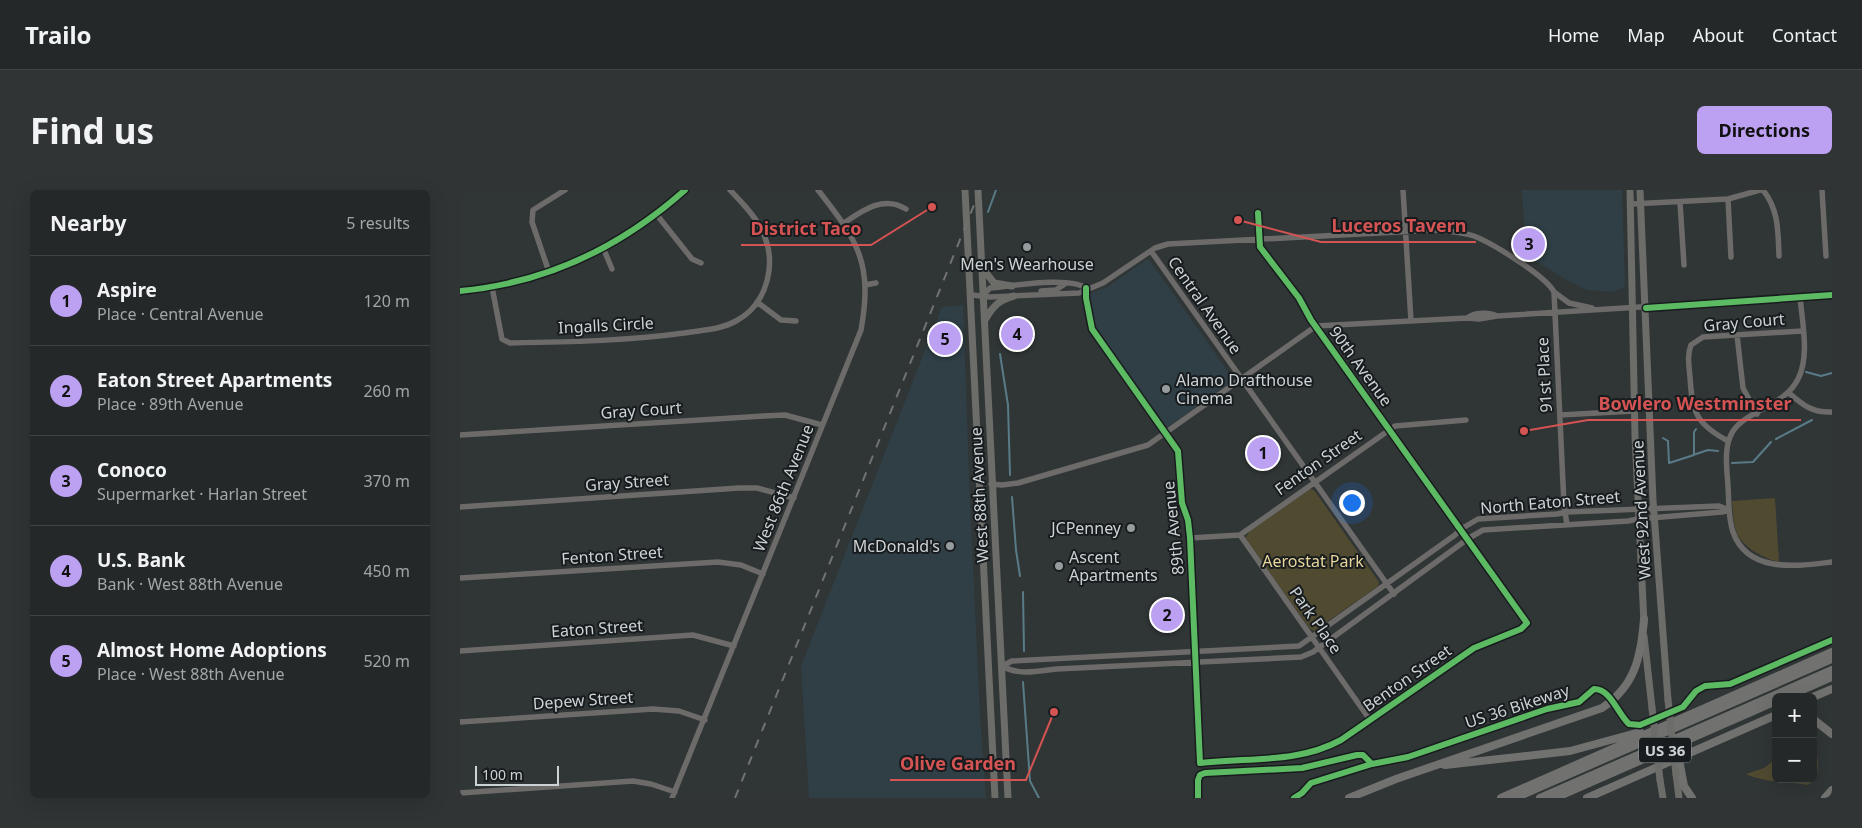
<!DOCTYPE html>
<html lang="en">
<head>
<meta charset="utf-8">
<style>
  body { margin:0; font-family:"Noto Sans",sans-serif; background:#303434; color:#f1f3f6 }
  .controls { position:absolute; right:15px; bottom:15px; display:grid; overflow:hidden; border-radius:8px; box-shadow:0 5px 20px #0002 }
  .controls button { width:45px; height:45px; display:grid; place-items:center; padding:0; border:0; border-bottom:1px solid #414445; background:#242828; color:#f1f3f6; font:25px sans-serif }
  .scale { position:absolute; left:15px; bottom:12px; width:84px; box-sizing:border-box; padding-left:5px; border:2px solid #ccd3d5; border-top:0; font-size:14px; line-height:18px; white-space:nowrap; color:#ccd3d5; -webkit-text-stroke:4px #181c1e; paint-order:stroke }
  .you { position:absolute; left:891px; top:312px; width:18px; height:18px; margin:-12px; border:4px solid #fff; border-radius:50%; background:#1a73e8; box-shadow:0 0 0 8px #1a73e833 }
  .badge { display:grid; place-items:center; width:32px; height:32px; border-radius:50%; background:#bca0f2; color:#111; font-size:16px; font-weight:700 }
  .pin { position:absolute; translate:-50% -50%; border:2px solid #fff; box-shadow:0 1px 5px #0006 }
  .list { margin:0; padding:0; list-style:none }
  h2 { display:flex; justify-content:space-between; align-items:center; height:65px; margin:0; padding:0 20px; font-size:21px }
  h2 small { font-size:16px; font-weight:400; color:#a3a6a8 }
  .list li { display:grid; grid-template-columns:32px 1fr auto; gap:15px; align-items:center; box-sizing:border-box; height:90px; padding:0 20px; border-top:1px solid #414445 }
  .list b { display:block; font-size:19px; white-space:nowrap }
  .list p { margin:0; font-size:16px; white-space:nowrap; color:#a3a6a8 }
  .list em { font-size:16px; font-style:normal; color:#a3a6a8 }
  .map { position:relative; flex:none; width:1372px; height:608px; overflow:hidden; border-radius:8px }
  header { display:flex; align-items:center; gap:30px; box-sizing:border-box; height:70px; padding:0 25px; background:#242828; border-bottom:1px solid #414445 }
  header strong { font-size:24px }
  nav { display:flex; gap:28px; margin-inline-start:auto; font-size:18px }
  .intro { display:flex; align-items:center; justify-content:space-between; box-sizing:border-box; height:120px; padding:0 30px }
  h1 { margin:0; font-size:35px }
  .button { padding:12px 22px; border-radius:8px; background:#bca0f2; color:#111; font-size:18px; font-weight:700 }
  main { display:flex; gap:30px; padding:0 30px }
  aside { flex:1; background:#242828; border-radius:8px; box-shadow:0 5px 20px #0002 }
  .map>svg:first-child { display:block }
  .built { fill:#2f3f45 }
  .green { fill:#504a31 }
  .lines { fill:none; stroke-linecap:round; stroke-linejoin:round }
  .stream { stroke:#597b88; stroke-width:2 }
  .minor { stroke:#6c6b69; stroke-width:5.5 }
  .major { stroke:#6c6c69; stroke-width:7 }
  .highway { stroke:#71726f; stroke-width:8 }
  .rail { stroke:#717272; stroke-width:2; stroke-dasharray:9 9; stroke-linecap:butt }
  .major-bridge { stroke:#6c6c69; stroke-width:7 }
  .highway-bridge { stroke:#71726f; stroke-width:8 }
  .cycleway-casing { stroke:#181c1e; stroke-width:9 }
  .cycleway { stroke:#5cba63; stroke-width:6 }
  .poi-dot { fill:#959c9d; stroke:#181c1e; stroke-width:2 }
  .labels { text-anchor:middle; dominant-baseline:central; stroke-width:4; stroke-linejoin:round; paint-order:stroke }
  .shield { fill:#181c1e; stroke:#969c9e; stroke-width:1 }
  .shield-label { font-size:15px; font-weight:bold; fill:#ccd3d5 }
  .poi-label { font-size:16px; fill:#ccd3d5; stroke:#181c1e; text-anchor:start }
  .street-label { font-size:16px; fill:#ccd3d5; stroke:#181c1e }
  .park-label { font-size:16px; fill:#e8d69d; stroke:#181c1e }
  .leader { fill:none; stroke:#d45353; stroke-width:2 }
  .callout-dot { fill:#d45353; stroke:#181c1e; stroke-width:2 }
  .callout-label { font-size:18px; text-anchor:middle; font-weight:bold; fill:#d45353; stroke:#181c1e; stroke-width:4; stroke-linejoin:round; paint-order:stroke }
</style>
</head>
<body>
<header>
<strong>Trailo</strong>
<nav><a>Home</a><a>Map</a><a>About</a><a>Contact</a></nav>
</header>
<div class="intro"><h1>Find us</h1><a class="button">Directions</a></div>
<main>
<aside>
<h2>Nearby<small>5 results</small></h2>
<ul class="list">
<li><span class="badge">1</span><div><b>Aspire</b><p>Place · Central Avenue</p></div><em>120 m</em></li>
<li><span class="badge">2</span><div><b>Eaton Street Apartments</b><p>Place · 89th Avenue</p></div><em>260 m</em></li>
<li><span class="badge">3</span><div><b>Conoco</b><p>Supermarket · Harlan Street</p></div><em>370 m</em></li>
<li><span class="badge">4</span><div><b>U.S. Bank</b><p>Bank · West 88th Avenue</p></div><em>450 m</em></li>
<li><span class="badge">5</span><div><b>Almost Home Adoptions</b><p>Place · West 88th Avenue</p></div><em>520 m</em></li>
</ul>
</aside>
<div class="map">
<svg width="1372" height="608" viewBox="0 0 1372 608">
  <rect width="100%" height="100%" fill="#303536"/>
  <!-- built -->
  <path class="built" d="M 1062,0 L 1162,0 L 1165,97 L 1153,102 L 1127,100 L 1103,88 L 1066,65 Z
    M 686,70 L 689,70 L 695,78 L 774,190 L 708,237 L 703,234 L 698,224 L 667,184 L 635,135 L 629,107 L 631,103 L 647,97 Z
    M 503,115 L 510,313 L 520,525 L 526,608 L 349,608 L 341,476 L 482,117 Z"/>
  <!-- green -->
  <path class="green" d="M 850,299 L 854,300 L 919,392 L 918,396 L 854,441 L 850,439 L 785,348 L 790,341 Z
    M 1315,308 L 1319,372 C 1305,369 1282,357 1277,343 C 1273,334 1273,321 1272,311 Z
    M 1353,553 C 1359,567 1362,586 1348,595 C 1327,591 1305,593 1286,584 L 1304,578 L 1314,570 L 1316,556 L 1316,589 L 1353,589 Z"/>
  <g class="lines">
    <!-- stream -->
    <path class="stream" d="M 528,22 L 536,0
      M 540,164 L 548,215 L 550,285
      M 1346,182 L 1361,186 L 1372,183
      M 1203,248 L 1208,251 L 1209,273 L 1234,265 L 1234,242 L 1236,239
      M 1316,249 L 1352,230
      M 1233,265 L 1248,260 L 1258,261
      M 1272,273 L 1293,272 L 1311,252
      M 552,307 L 556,360 L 560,386
      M 563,402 L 564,461
      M 563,492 L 570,591 L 579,608"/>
    <!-- minor -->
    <path class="minor" d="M 943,0 L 951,131
      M 1303,0 C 1319,20 1318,42 1319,66
      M 1362,0 L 1366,66
      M 1268,9 L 1271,67
      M 1220,12 L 1224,75
      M 1171,14 L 1268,9 L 1300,0
      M 197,25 L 232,69 L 241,73
      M 384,33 C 403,20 424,5 446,19
      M 144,60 L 152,79
      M 691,61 L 934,404
      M 89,82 L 72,32 L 73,20 L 105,0
      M 405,95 L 416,93
      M 32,97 L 42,149 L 50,153 C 108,152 166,151 224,143 C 242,140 260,140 276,131 C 309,113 318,70 301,39 C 294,24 281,12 270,0
      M 626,98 L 626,108 L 632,139 L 718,261 L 722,313 L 728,330 L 730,348 L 740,573 C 788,567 837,574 881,550 L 1014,458 L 1061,439 L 1067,433 L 851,130 L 839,108 L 800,57 L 798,23
      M 0,101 C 86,93 161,57 225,0
      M 581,101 L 596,100 L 606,93
      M 1094,102 L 1109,113 L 1132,118
      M 524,104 L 530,98 C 553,96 608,86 626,98
      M 512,105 L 530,107 L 619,103 L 643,93 L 695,58 L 708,54 L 976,40 C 989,41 1002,42 1014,46 C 1032,53 1086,86 1094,102 L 1104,315 L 1107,335
      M 1340,106 C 1342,132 1350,166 1338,189 C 1325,216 1287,220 1273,241 C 1263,257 1267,278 1268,296 C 1269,311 1268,328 1273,342 C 1288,384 1337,376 1372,372
      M 297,112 L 321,130 L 336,131
      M 1007,128 C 1015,122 1029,122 1037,126
      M 1277,145 L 1283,198 L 1297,224
      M 1329,203 C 1343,215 1352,223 1372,222
      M 1100,225 L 1174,221
      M 0,245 L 304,226 L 325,225 L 362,235
      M 1268,251 C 1236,234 1232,222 1230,187 C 1229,176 1227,165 1231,155 L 1243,147 L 1342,141
      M 531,294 L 542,295 L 558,293 L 688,255 L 856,136 L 1007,128 L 1019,129 L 1037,126 L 1372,105
      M 0,317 L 279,298 L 297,298 L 334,308
      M 780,345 L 910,530
      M 730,348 L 780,345 L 935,236 L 1006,230
      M 0,388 L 258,372 L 281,375 L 303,384
      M 0,461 L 233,445 L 274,456
      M 542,476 C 560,486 577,481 597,479 L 841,467 L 853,462 L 1009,348 L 1023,340 L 1168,331 L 1178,329 L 1262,322 L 1269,320
      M 542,476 L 552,471 L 839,456 L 995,345 L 1001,339 L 1018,329 L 1097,324 L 1107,322 L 1259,316 L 1269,320
      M 0,532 L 193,519 L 219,521 L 245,530
      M 0,603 L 173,591 L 191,594 L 215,602
      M 212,608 L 401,140 C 413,73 398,51 358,0"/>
    <!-- major -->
    <path class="major" d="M 505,0 L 535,608
      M 518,0 L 548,608
      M 1170,0 L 1175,246 L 1184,433
      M 1180,0 L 1193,310 L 1208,510
      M 524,80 L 534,93 L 552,96
      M 525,130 C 533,116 539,110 554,106
      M 1184,446 L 1192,518
      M 1216,584 L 1219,608
      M 1200,590 L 1203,608"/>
    <!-- highway -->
    <path class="highway" d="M 1326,507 L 1372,487
      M 1353,507 L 1372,499
      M 1353,529 L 1372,544
      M 985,575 L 1110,561 L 1180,542
      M 1220,575 L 1224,596 L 1232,608
      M 889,608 L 936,589 L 1142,518 C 1175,496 1181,467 1184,429
      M 1041,608 L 1372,462
      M 1055,608 L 1372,469
      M 1080,608 L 1372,480
      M 1095,608 L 1316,511
      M 1127,608 L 1316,525
      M 1365,608 L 1372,600"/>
    <!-- rail -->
    <path class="rail" d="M 275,608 L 520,0"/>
    <!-- major-bridge -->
    <path class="major-bridge" d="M 1208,510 L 1216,584
      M 1192,518 L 1200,590"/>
    <!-- highway-bridge -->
    <path class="highway-bridge" d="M 1214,567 L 1220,575"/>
    <!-- cycleway casing -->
    <g class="cycleway-casing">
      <path id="cycleway" d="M 626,98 L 626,108 L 632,139 L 718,261 L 722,313 L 728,330 L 730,348 L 740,573 C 788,567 837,574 881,550 L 1014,458 L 1061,439 L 1067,433 L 851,130 L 839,108 L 800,57 L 798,23
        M 0,101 C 86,93 161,57 225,0
        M 1186,118 L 1372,105
        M 738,608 L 738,590 L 740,585 L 745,583 L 842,578 L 897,565 L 903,565 L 912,574 L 948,567 L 1087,519 L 1119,512 L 1134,499 C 1151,499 1157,523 1169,534 L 1180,535 L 1223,517 L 1236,501 L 1245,496 L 1270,494 L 1372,450
        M 834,608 L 842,603 L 851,593 L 912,574"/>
    </g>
    <!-- cycleway -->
    <use href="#cycleway" class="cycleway"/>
  </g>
  <!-- markers -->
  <g class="poi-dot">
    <circle cx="567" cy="57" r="5"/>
    <circle cx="706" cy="199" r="5"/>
    <circle cx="671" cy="338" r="5"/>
    <circle cx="490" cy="356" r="5"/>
    <circle cx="599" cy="376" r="5"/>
  </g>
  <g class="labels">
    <!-- shield labels -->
    <rect class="shield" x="1179" y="547.5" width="52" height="25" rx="4"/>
    <g class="shield-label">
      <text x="1205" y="560">US 36</text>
    </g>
    <!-- poi labels -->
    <g class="poi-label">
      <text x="567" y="74" text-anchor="middle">Men's Wearhouse</text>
      <text x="716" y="190">Alamo Drafthouse<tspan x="716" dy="18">Cinema</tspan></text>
      <text x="661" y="338" text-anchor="end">JCPenney</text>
      <text x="480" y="356" text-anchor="end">McDonald's</text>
      <text x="609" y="367">Ascent<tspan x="609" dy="18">Apartments</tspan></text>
    </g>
    <!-- street labels -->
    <g class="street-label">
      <text transform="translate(745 115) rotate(55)">Central Avenue</text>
      <text transform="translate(1284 132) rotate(-5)">Gray Court</text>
      <text transform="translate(146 135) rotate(-3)">Ingalls Circle</text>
      <text transform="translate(901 176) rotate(54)">90th Avenue</text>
      <text transform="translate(1084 185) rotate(-93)">91st Place</text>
      <text transform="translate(181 220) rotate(-4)">Gray Court</text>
      <text transform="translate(858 272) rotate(-35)">Fenton Street</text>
      <text transform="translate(167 292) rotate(-4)">Gray Street</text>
      <text transform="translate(323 298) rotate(-68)">West 86th Avenue</text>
      <text transform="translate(519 305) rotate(-93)">West 88th Avenue</text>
      <text transform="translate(1090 312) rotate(-5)">North Eaton Street</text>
      <text transform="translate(1181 320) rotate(-93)">West 92nd Avenue</text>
      <text transform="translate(713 338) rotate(-96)">89th Avenue</text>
      <text transform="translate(152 365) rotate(-4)">Fenton Street</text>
      <text transform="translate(856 430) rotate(55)">Park Place</text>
      <text transform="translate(137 438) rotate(-4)">Eaton Street</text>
      <text transform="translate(947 488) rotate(-35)">Benton Street</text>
      <text transform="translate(123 510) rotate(-4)">Depew Street</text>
      <text transform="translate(1057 516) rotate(-18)">US 36 Bikeway</text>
    </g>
    <!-- park labels -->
    <g class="park-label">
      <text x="853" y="371">Aerostat Park</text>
    </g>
  </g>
  <!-- callouts -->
  <path class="leader" d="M778 30L861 52H1016M472 17L411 55H281M1064 241L1128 230H1341M594 522L566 590H430"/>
  <g class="callout-dot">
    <circle cx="778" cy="30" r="5"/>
    <circle cx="472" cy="17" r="5"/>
    <circle cx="1064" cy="241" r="5"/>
    <circle cx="594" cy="522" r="5"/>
  </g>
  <g class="callout-label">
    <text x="939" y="42">Luceros Tavern</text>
    <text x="346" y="45">District Taco</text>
    <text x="1235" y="220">Bowlero Westminster</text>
    <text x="498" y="580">Olive Garden</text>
  </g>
</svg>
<div class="controls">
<button>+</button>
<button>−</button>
</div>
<div class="scale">100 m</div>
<div class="you"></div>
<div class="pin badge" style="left:803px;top:263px">1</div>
<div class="pin badge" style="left:707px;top:425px">2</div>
<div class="pin badge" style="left:1069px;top:54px">3</div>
<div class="pin badge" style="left:557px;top:144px">4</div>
<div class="pin badge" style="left:485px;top:149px">5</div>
</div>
</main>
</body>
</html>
